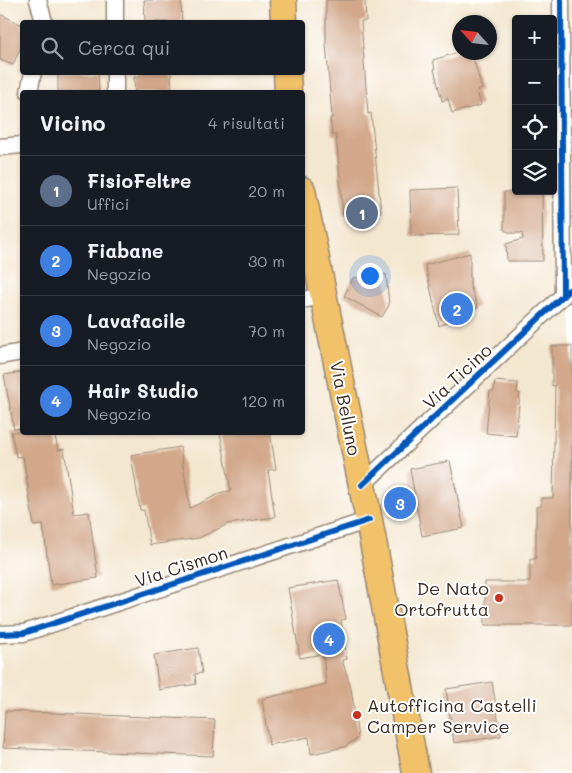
<!DOCTYPE html>
<html lang="it">
<head>
<meta charset="utf-8">
<style>
  body { margin:0; font-family:Mali,sans-serif; background:#242831; color:#f1f3f6 }
  .controls { position:absolute; right:15px; top:15px; display:grid; overflow:hidden; border-radius:5px; box-shadow:0 1px 4px #0004 }
  .controls button { width:45px; height:45px; display:grid; place-items:center; padding:0; border:0; border-bottom:1px solid #363941; background:#171b24; color:#f1f3f6; font:25px sans-serif }
  .compass { position:absolute; left:452px; top:15px; width:45px; height:45px; border-radius:50%; background:#171b24; box-shadow:0 1px 4px #0004; rotate:297deg }
  .you { position:absolute; left:369px; top:275px; width:18px; height:18px; margin:-12px; border:4px solid #fff; border-radius:50%; background:#1a73e8; box-shadow:0 0 0 8px #1a73e833 }
  .badge { display:grid; place-items:center; width:32px; height:32px; border-radius:50%; background:#c8321e; color:#fff; font-size:16px; font-weight:700 }
  .pin { position:absolute; translate:-50% -50%; border:2px solid #fff; box-shadow:0 1px 5px #0006 }
  .list { margin:0; padding:0; list-style:none }
  h2 { display:flex; justify-content:space-between; align-items:center; height:65px; margin:0; padding:0 20px; font-size:21px }
  h2 small { font-size:16px; font-weight:400; color:#9ea1a6 }
  .list li { display:grid; grid-template-columns:32px 1fr auto; gap:15px; align-items:center; box-sizing:border-box; height:70px; padding:0 20px; border-top:1px solid #363941 }
  .list b { display:block; font-size:19px; white-space:nowrap }
  .list p { margin:0; font-size:16px; white-space:nowrap; color:#9ea1a6 }
  .list em { font-size:16px; font-style:normal; color:#9ea1a6 }
  .icon { flex:none; width:28px; height:28px; fill:none; stroke:currentColor; stroke-width:2; stroke-linecap:round; stroke-linejoin:round }
  .map { position:relative; flex:none; width:572px; height:773px; overflow:hidden }
  .search { position:absolute; background:#171b24; box-shadow:0 1px 4px #0004; left:20px; top:20px; width:285px; height:55px; display:flex; align-items:center; gap:12px; box-sizing:border-box; padding:0 18px; border-radius:5px; color:#9ea1a6; font-size:19px }
  .panel { position:absolute; background:#171b24; box-shadow:0 1px 4px #0004; left:20px; top:90px; width:285px; height:345px; border-radius:5px }
  .map>svg:first-child { display:block }
  .building { fill:#d2a78a }
  .lines { fill:none; stroke-linecap:round; stroke-linejoin:round }
  .minor-casing { stroke:#988877; stroke-width:19 }
  .primary-casing { stroke:#988877; stroke-width:29 }
  .minor { stroke:#fff; stroke-width:16 }
  .primary { stroke:#f2c26a; stroke-width:26 }
  .cycleway-casing { stroke:#fff; stroke-width:9 }
  .cycleway { stroke:#0057b8; stroke-width:6 }
  .poi-dot { fill:#c8321e; stroke:#fff; stroke-width:2 }
  .labels { text-anchor:middle; dominant-baseline:central; stroke-width:4; stroke-linejoin:round; paint-order:stroke }
  .street-label { font-size:18px; fill:#3b2a1e; stroke:#fff }
  .poi-label { font-size:18px; fill:#3b2a1e; stroke:#fff; text-anchor:end }
</style>
</head>
<body>
<div class="map">
<svg width="572" height="773" viewBox="0 0 572 773">
  <rect width="100%" height="100%" fill="#fff"/>
  <filter id="ink" filterUnits="userSpaceOnUse"><feTurbulence type="fractalNoise" baseFrequency=".02" numOctaves="2"/><feDisplacementMap in="SourceGraphic" scale="10" xChannelSelector="R" yChannelSelector="G"/><feConvolveMatrix kernelMatrix="1 2 1 2 8 2 1 2 1" color-interpolation-filters="sRGB"/></filter>
  <filter id="wash" filterUnits="userSpaceOnUse"><feTurbulence type="fractalNoise" baseFrequency=".0096" numOctaves="4" result="noise"/><feDisplacementMap in="SourceGraphic" scale="20" xChannelSelector="R" yChannelSelector="G"/><feGaussianBlur stdDeviation="1.12" result="paint"/><feColorMatrix in="noise" values="0 0 0 0 0 0 0 0 0 0 0 0 0 0 0 0 0 1.4 0 .05"/><feComposite in="paint" operator="in"/></filter>
  <g filter="url(#wash)">
    <rect width="100%" height="100%" fill="#f4e7d0"/>
    <g id="blocks">
      <!-- building -->
      <path class="building" d="M 144,0 L 181,0 L 182,22 L 145,22 Z
        M 326,0 L 365,0 L 366,21 L 361,21 L 368,114 L 371,113 L 381,212 L 343,216 L 336,135 L 332,135 L 330,118 L 332,118 L 326,44 Z
        M 0,14 L 22,25 L 22,44 L 13,65 L 0,60 Z
        M 459,52 L 466,52 L 468,59 L 473,58 L 482,89 L 477,91 L 481,105 L 452,113 L 448,99 L 442,101 L 434,69 L 435,69 L 433,60 Z
        M 58,72 L 98,72 L 99,92 L 58,92 Z
        M 140,72 L 171,72 L 172,92 L 135,92 L 134,77 L 140,77 Z
        M 457,188 L 459,235 L 411,236 L 410,190 Z
        M 504,192 L 542,192 L 543,261 L 507,261 L 506,244 L 523,239 L 522,233 L 511,233 L 504,230 Z
        M 470,253 L 470,286 L 478,307 L 439,326 L 425,265 Z
        M 386,274 L 389,305 L 382,317 L 344,296 L 353,278 Z
        M 552,346 L 572,346 L 572,625 L 485,625 L 485,582 L 530,582 L 530,559 L 536,559 L 536,507 L 541,506 L 541,498 L 553,498 L 555,385 L 552,386 Z
        M 22,372 L 22,428 L 14,429 L 4,375 Z
        M 495,381 L 518,383 L 517,393 L 520,393 L 516,436 L 486,433 L 490,391 L 494,391 Z
        M 11,432 L 54,432 L 58,450 L 64,449 L 74,514 L 89,512 L 98,578 L 51,585 L 43,525 L 34,526 L 23,456 L 16,457 Z
        M 220,432 L 270,432 L 276,469 L 268,470 L 275,517 L 228,524 L 199,538 L 150,545 L 144,510 L 140,510 L 131,455 L 180,447 L 190,508 L 223,492 L 231,491 Z
        M 450,461 L 464,528 L 422,536 L 410,469 Z
        M 338,580 L 346,619 L 341,620 L 347,659 L 342,660 L 351,688 L 358,738 L 344,747 L 311,754 L 309,737 L 269,745 L 262,699 L 326,684 L 323,654 L 300,658 L 288,588 Z
        M 198,648 L 202,673 L 195,674 L 196,684 L 159,690 L 154,655 Z
        M 492,682 L 501,736 L 454,743 L 446,689 Z
        M 5,711 L 215,720 L 213,756 L 3,748 Z"/>
    </g>
  </g>
  <g filter="url(#ink)">
    <use href="#blocks" fill-opacity="0" stroke="#988877" stroke-width="1"/>
    <g class="lines">
      <!-- minor casing -->
      <g class="minor-casing">
        <path id="minor" d="M 38,0 L 44,22
          M 115,0 L 115,22
          M 561,0 L 563,296
          M 115,72 L 115,92
          M 29,92 L 33,72
          M 0,147 L 22,145
          M 302,300 L 324,296
          M 0,356 L 22,352
          M 362,485 L 571,288
          M 0,634 L 24,633 L 369,520"/>
      </g>
      <!-- primary casing -->
      <g class="primary-casing">
        <path id="primary" d="M 283,0 L 284,22
          M 287,72 L 288,92
          M 302,190 L 369,520 L 416,773"/>
      </g>
      <!-- minor -->
      <use href="#minor" class="minor"/>
      <!-- primary -->
      <use href="#primary" class="primary"/>
      <!-- cycleway casing -->
      <g class="cycleway-casing">
        <path id="cycleway" d="M 561,0 L 563,296
          M 362,485 L 569,290
          M 0,634 L 24,633 L 369,520"/>
      </g>
      <!-- cycleway -->
      <use href="#cycleway" class="cycleway"/>
    </g>
  </g>
  <!-- markers -->
  <g class="poi-dot">
    <circle cx="499" cy="598" r="5"/>
    <circle cx="357" cy="715" r="5"/>
  </g>
  <g class="labels">
    <!-- street labels -->
    <g class="street-label">
      <text transform="translate(457 376) rotate(-43)">Via Ticino</text>
      <text transform="translate(346 408) rotate(79)">Via Belluno</text>
      <text transform="translate(181 566) rotate(-18)">Via Cismon</text>
    </g>
    <!-- poi labels -->
    <g class="poi-label">
      <text x="489" y="588">De Nato<tspan x="489" dy="21">Ortofrutta</tspan></text>
      <text x="367" y="705" text-anchor="start">Autofficina Castelli<tspan x="367" dy="21">Camper Service</tspan></text>
    </g>
  </g>
</svg>
<div class="controls">
<button>+</button>
<button>−</button>
<button><svg class="icon" aria-label="locate" viewBox="0 0 24 24"><circle cx="12" cy="12" r="6"/><path d="M12 2v4M12 18v4M2 12h4M18 12h4"/></svg></button>
<button><svg class="icon" aria-label="layers" viewBox="0 0 24 24"><path d="M12 4l9 5-9 5-9-5zM3 14l9 5 9-5"/></svg></button>
</div>
<svg class="compass" viewBox="-18 -18 36 36"><path d="M0-13l5 13h-10z" fill="#e53935"/><path d="M0 13l5-13h-10z" fill="#9ea1a6"/></svg>
<div class="you"></div>
<div class="pin badge" style="left:362px;top:213px;background:#5c6f8a">1</div>
<div class="pin badge" style="left:457px;top:309px;background:#3f7fe0">2</div>
<div class="pin badge" style="left:400px;top:503px;background:#3f7fe0">3</div>
<div class="pin badge" style="left:329px;top:639px;background:#3f7fe0">4</div>
<div class="search"><svg class="icon" aria-label="search" viewBox="0 0 24 24"><circle cx="10" cy="10" r="6"/><path d="M15 15l6 6"/></svg>Cerca qui</div>
<section class="panel">
<h2>Vicino<small>4 risultati</small></h2>
<ul class="list">
<li><span class="badge" style="background:#5c6f8a">1</span><div><b>FisioFeltre</b><p>Uffici</p></div><em>20 m</em></li>
<li><span class="badge" style="background:#3f7fe0">2</span><div><b>Fiabane</b><p>Negozio</p></div><em>30 m</em></li>
<li><span class="badge" style="background:#3f7fe0">3</span><div><b>Lavafacile</b><p>Negozio</p></div><em>70 m</em></li>
<li><span class="badge" style="background:#3f7fe0">4</span><div><b>Hair Studio</b><p>Negozio</p></div><em>120 m</em></li>
</ul>
</section>
</div>
</body>
</html>
